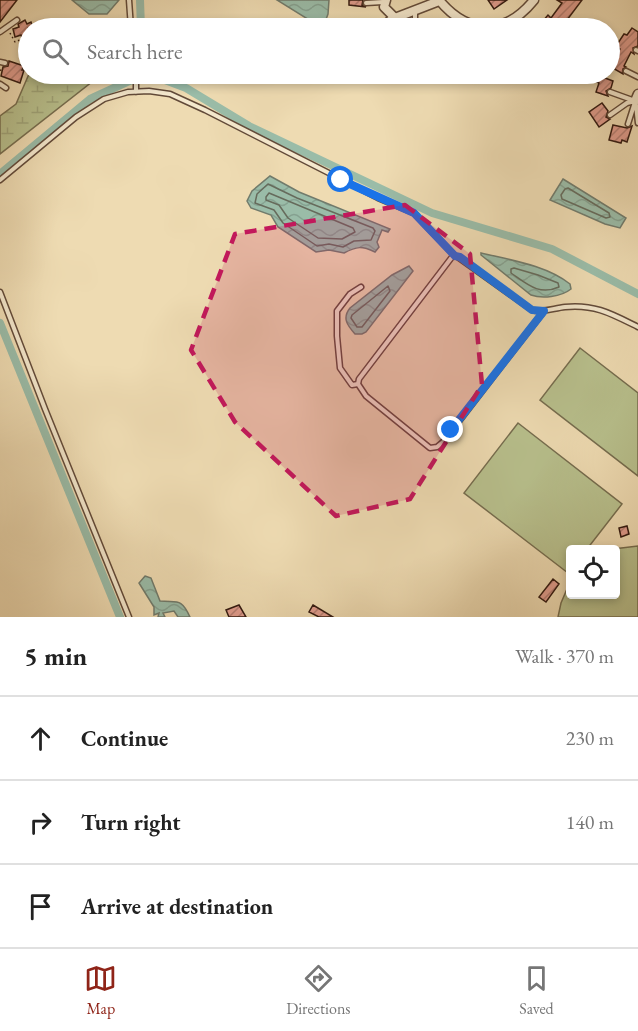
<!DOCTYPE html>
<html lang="en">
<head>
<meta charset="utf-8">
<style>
  body { margin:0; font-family:"EB Garamond",serif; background:#f2f2f2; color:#222 }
  .controls { position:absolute; right:18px; bottom:18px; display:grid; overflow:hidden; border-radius:6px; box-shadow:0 3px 9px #0003 }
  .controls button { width:54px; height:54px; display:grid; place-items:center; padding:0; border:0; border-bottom:2px solid #e0e0e0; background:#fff; color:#222; font:30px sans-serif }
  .stop { position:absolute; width:18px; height:18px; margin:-14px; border:4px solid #1a73e8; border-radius:50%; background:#fff }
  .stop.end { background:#1a73e8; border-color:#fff; box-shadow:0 2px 6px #0008 }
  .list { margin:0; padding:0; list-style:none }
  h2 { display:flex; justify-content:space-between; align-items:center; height:78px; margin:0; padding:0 24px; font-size:26px }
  h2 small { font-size:20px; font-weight:400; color:#767676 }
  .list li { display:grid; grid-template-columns:39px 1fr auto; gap:18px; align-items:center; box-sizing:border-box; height:84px; padding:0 24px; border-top:2px solid #e0e0e0 }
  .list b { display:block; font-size:22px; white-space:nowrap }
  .list em { font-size:20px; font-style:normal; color:#767676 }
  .icon { flex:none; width:33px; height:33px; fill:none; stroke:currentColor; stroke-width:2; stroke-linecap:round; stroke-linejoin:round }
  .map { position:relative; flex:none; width:638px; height:617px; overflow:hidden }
  .search { position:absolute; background:#fff; box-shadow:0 3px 9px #0003; left:18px; right:18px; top:18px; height:66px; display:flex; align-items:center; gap:15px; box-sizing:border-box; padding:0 21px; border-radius:33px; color:#767676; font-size:22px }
  .sheet { height:330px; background:#fff }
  nav { display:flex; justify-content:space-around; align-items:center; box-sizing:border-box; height:84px; border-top:2px solid #e0e0e0; background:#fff; font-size:16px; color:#767676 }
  nav a { display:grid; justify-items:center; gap:3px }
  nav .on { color:#8f2418 }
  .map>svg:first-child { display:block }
  .wetland { fill:url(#wetland-marsh); stroke:#766d4f; stroke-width:1.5 }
  .park { fill:#b8c08d; stroke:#766d4f; stroke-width:1.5 }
  .water { fill:url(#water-waves); stroke:#717b6c; stroke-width:1.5 }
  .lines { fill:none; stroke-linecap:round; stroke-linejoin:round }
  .shore { stroke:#666b5c; stroke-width:1.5 }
  .canal { stroke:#9abca8; stroke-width:8 }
  .building { fill:url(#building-hatch); stroke:#331a11; stroke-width:1.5 }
  .service-casing { stroke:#624a39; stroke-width:7 }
  .minor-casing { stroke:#624a39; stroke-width:11 }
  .path { stroke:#331a11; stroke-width:1.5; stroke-dasharray:1.5 3; stroke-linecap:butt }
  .service { stroke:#f4e8cd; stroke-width:4 }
  .minor { stroke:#f4e8cd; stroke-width:8 }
  .route { stroke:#1a73e8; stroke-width:8 }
  .marked { fill:#c2185b; fill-opacity:0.2; stroke:#c2185b; stroke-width:4.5; stroke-dasharray:12 8; stroke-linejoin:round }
</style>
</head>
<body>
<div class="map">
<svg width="638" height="617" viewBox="0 0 638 617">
  <defs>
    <pattern id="wetland-marsh" width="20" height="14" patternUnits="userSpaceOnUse" patternTransform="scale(1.5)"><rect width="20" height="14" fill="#b8c08d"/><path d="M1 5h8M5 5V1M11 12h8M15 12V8" fill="none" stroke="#9fa479"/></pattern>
    <pattern id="water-waves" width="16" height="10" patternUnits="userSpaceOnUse" patternTransform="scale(1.5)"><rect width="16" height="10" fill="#9abca8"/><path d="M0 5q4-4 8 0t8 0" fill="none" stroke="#85a190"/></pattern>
    <pattern id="building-hatch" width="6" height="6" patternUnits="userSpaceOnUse" patternTransform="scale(1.5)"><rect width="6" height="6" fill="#e09c8d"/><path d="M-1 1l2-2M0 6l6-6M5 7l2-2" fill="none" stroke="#b67e72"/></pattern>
  </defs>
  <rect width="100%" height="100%" fill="#eedbb2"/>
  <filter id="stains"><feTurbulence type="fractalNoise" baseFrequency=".00333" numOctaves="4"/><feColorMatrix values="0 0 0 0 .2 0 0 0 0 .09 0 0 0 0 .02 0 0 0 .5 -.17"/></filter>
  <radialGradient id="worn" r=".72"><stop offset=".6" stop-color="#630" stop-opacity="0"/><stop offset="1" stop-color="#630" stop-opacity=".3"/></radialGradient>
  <!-- wetland -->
  <path class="wetland" d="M 29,74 L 102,74 L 0,154 L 0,116 L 16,104 Z"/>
  <!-- park -->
  <path class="park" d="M 580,348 L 638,393 L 638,476 L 540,400 Z
    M 518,423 L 622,504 L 587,549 L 570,550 L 570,570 L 568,573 L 464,493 Z
    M 638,546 L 638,617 L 558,617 L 561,603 L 570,582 L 570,594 L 616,594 L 616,550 L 613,549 Z"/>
  <!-- water -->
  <path class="water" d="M 72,0 L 119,0 L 107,14 L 89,14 Z
    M 277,0 L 329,0 L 328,14 L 325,22 L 314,23 Z
    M 270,176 L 299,192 L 390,229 L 388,232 L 382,230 L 377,242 L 379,247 L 375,252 C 362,246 357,246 344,253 L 329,250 L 316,252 L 278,227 L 271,215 L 251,208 L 247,201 L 252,191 Z
    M 563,179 L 626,218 L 620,228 L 605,224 L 550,200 Z
    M 481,253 C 510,260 546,265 570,284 L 571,289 C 561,297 542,299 531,295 L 481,255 Z
    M 409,266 L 413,271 L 366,332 L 362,334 L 355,334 C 347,325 342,318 350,308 L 392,275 Z
    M 145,576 L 151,578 L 160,601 C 177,603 181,597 190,617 L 178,617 L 174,611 L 163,613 L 165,617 L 158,617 L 159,613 L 154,615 L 154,607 L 139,583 Z"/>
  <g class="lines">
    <!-- shore -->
    <path class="shore" d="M 268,184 L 297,198 L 373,228 L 375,231 L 371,240 L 354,241 L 343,247 L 329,244 L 317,246 L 283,223 L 274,210 L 255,203 L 257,194 Z
      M 568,188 L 609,213 L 610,217 L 606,218 L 562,199 L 561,195 L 565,189 Z
      M 269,193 L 353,228 L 355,232 L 342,239 L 318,238 L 288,218 L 279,205 L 266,200 L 266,197 Z
      M 514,268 L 538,275 L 558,283 L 559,287 C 539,296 527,284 511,273 L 511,269 Z
      M 388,286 L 390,291 L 362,327 L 357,327 L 351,318 L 352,315 Z"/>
    <!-- canal -->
    <path class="canal" d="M 140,0 L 141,28
      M 0,174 L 90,99 L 127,82 L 149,74 L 186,88 L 249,126 L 432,213 L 552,249 L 638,294
      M 0,323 L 120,617"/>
  </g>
  <!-- building -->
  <path class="building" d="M 0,0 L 17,0 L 0,22 Z
    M 349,0 L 363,0 L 362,5 L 366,7 L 349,5 Z
    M 488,0 L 507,0 L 494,9 Z
    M 557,0 L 582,0 L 561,28 L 552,28 L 543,21 L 548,15 L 551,18 L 562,3 Z
    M 367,19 L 373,28 L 355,28 Z
    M 25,20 L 27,24 L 31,22 L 33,28 L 28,28 L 28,42 L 24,44 L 21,35 L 15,37 L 13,29 L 19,27 L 18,24 Z
    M 632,28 L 638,32 L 638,46 L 633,48 L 634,54 L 631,52 L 624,66 L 626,67 L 623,69 L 623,74 L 611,67 L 620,49 L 616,46 L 624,34 L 627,35 Z
    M 9,61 L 24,66 L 22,70 L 24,70 L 20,83 L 1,76 L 3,67 L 8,66 Z
    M 597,75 L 613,81 L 611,88 L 606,91 L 608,96 L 596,92 L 599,83 L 595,81 Z
    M 602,103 L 608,111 L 606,117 L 610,119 L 599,127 L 589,112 Z
    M 613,125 L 627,128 L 632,126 L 627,142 L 622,140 L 621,143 L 609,140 Z
    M 627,526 L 629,534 L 621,537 L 619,528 Z
    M 553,579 L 559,584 L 546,602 L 539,597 Z
    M 239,605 L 246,617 L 229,617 L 226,610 Z
    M 313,605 L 333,617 L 319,617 L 309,612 Z"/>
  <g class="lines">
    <!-- service casing -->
    <g class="service-casing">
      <path id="service" d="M 129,0 L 131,28
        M 366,3 L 383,2
        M 377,28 L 393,16
        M 411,28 L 415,22 L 415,12
        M 0,32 L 17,20
        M 636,50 L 638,51
        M 0,62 L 5,63
        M 626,71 L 638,77
        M 136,74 L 136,92
        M 0,84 L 6,88
        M 610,92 L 635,101
        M 636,105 L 638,123
        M 610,115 L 627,103 L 635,101
        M 628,124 L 635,102
        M 0,180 L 76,117 L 104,99 L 128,92 L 149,91 L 170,94 L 205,110 L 378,198 L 414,213 L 455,256
        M 0,292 L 45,409 L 129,617
        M 544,311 L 443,442 L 437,447 L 430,448 L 366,396 L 358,384 L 359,379 L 452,257 L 456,256 L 532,310 C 544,313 554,308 565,307 C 595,304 612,314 638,327
        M 358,384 L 352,385 L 340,368 L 337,336 L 337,311 L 350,294 L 361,287"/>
    </g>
    <!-- minor casing -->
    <g class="minor-casing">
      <path id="minor" d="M 386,0 L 384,7 L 395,18 L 439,1
        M 439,0 C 468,35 505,36 534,0
        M 635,101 L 638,94"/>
    </g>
    <!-- path -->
    <path class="path" d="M 10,33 L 15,42 L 22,39
      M 0,70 L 3,71"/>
    <!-- service -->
    <use href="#service" class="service"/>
    <!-- minor -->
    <use href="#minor" class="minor"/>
  </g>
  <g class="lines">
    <!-- route -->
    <path class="route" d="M 341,180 L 414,213 L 455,256 L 460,257 L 532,310 L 544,311 L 451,430"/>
  </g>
  <!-- marked area -->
  <path class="marked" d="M 405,205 L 470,254 L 482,385 L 410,499 L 336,516 L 235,422 L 191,350 L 235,234 Z"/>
  <rect width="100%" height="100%" filter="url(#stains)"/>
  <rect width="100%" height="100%" fill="url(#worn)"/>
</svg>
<div class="controls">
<button><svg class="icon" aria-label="locate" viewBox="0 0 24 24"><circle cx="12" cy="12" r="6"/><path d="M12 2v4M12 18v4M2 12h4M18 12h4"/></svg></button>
</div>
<div class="stop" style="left:341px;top:180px"></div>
<div class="stop end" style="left:451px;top:430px"></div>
<div class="search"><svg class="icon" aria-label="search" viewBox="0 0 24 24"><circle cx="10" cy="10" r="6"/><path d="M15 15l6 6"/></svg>Search here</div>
</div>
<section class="sheet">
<h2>5 min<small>Walk · 370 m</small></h2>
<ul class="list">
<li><svg class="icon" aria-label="ahead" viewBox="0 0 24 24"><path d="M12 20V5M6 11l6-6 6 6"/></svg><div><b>Continue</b></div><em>230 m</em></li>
<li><svg class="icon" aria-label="right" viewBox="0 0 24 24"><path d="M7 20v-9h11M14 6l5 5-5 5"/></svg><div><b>Turn right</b></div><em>140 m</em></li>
<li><svg class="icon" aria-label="arrive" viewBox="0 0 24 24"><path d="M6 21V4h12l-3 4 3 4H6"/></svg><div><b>Arrive at destination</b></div></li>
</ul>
</section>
<nav>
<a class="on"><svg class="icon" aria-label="map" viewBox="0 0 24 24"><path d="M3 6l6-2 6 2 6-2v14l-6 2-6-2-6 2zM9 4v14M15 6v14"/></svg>Map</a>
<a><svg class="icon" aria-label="directions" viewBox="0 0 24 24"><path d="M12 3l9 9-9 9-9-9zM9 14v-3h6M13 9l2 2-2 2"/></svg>Directions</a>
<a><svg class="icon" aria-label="saved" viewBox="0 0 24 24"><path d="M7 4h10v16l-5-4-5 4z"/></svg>Saved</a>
</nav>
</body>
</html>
